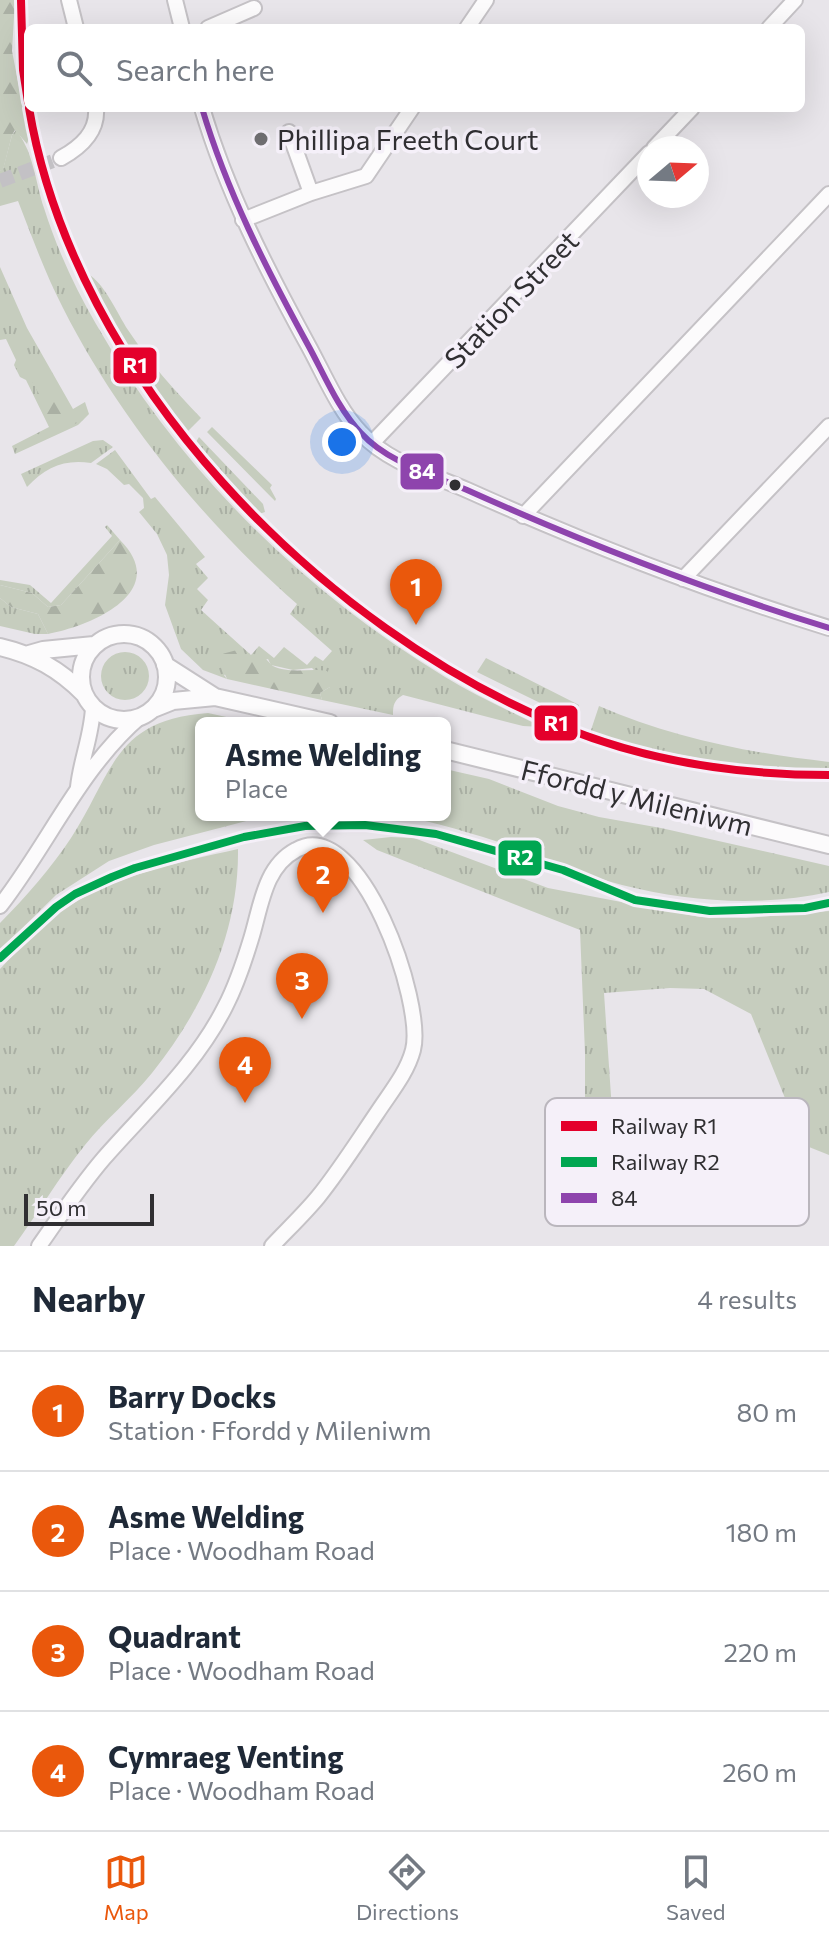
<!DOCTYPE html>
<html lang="en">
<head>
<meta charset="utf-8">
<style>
  body { margin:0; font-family:Commissioner,sans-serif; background:#f2f2f3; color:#1f2937 }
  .compass { position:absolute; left:637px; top:136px; width:72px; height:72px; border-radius:50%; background:#fff; box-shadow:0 8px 32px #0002; rotate:71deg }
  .scale { position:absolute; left:24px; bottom:20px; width:130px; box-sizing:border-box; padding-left:8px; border:4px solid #302f32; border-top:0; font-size:22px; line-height:28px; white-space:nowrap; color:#302f32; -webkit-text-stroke:6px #f5f0f9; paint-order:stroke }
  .you { position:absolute; left:342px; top:442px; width:28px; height:28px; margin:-20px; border:6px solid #fff; border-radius:50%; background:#1a73e8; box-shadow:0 0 0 12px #1a73e833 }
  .badge { display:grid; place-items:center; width:52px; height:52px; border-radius:50%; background:#ea580c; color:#fff; font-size:26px; font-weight:700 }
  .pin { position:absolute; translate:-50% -66px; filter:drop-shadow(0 2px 4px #0008) }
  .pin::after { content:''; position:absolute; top:42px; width:28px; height:24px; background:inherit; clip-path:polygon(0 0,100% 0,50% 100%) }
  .popup { position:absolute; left:195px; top:717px; width:256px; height:104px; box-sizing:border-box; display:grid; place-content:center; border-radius:12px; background:#fff; filter:drop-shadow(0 2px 6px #0005); font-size:26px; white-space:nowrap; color:#747a83 }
  .popup b { font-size:30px; color:#1f2937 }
  .popup::after { content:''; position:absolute; left:50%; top:100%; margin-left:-16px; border:16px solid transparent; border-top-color:#fff }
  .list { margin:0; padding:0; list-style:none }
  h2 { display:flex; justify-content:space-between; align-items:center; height:104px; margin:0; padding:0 32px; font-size:34px }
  h2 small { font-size:26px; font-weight:400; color:#747a83 }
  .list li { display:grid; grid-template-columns:52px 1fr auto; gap:24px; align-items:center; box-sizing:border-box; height:120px; padding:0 32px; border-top:2px solid #e0e1e3 }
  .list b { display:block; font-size:30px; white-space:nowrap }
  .list p { margin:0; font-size:26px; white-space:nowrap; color:#747a83 }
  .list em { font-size:26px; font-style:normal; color:#747a83 }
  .icon { flex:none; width:44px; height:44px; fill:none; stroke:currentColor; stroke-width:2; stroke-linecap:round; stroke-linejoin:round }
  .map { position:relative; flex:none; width:829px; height:1246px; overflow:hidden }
  .search { position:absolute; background:#fff; box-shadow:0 8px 32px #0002; left:24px; right:24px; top:24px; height:88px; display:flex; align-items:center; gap:20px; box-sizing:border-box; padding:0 28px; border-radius:12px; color:#747a83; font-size:30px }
  .sheet { height:584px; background:#fff }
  nav { display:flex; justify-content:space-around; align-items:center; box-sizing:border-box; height:112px; border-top:2px solid #e0e1e3; background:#fff; font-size:22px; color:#747a83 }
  nav a { display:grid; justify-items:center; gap:4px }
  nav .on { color:#ea580c }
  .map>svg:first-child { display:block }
  .grass { fill:url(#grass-tufts) }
  .forest { fill:url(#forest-firs) }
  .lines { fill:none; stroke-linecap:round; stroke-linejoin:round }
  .minor-tunnel { stroke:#c3c1c5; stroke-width:14; stroke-dasharray:14 7; stroke-linecap:butt }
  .minor-casing { stroke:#c5c2c6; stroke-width:18 }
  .tertiary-casing { stroke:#c5c2c6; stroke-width:20 }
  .minor { stroke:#fcfbfc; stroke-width:14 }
  .tertiary { stroke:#fcfbfc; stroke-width:16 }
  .rail-casing { stroke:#c9c9ca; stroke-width:8 }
  .rail { stroke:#f5f0f9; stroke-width:5; stroke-dasharray:15; stroke-linecap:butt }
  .bus-1-casing { stroke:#f5f0f9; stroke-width:12 }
  .bus-1 { stroke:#8e44ad; stroke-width:6 }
  .rail-1-casing { stroke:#f5f0f9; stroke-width:14 }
  .rail-2-casing { stroke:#f5f0f9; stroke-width:14 }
  .rail-1 { stroke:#e4002b; stroke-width:8 }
  .rail-2 { stroke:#00a651; stroke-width:8 }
  .poi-dot { fill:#706f72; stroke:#f5f0f9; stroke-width:3 }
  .bus-dot { fill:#302f32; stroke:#f5f0f9; stroke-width:3 }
  .labels { text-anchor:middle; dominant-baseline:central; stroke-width:7; stroke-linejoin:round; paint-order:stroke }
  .poi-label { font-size:28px; fill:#302f32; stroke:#f5f0f9; text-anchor:start }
  .street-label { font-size:28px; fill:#302f32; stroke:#f5f0f9 }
  .key { fill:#f5f0f9; stroke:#bab6bd; stroke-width:2 }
  .key-label { font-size:22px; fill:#302f32 }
  .line-badge { stroke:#f5f0f9; stroke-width:3 }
  .badge-label { font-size:22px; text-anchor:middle; font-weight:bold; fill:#fff }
</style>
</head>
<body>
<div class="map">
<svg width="829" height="1246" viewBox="0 0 829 1246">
  <defs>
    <pattern id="grass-tufts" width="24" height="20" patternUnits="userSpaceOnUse" patternTransform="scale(2)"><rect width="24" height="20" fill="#c6cdbe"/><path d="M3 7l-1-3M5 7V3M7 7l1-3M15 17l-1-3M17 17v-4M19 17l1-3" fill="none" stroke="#aab0a4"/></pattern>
    <pattern id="forest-firs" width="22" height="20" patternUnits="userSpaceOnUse" patternTransform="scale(2)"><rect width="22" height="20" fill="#c6cdbe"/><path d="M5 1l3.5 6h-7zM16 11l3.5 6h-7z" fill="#aab0a4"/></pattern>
  </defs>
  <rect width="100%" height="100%" fill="#e8e5ea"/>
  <!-- grass -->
  <path class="grass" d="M 16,130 C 34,153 35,181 44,208 C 57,249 75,288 96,324 C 180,470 302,590 445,677 C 476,696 510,711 542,727 L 523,726 L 403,695 C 394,700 393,705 393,715 L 322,700 L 320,693 L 330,687 L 312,668 L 293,670 L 271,665 L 268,659 L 224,675 L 227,679 L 203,670 L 181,649 L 165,605 L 169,575 L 167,555 L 157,534 L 139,512 L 144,508 L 143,498 L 129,484 L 124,485 L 107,469 L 96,464 L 115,450 L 151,499 L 155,497 L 205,557 L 196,564 L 208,578 L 197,589 L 208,600 L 201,610 L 251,655 L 259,646 L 274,658 L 284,647 L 307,665 L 315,656 L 323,661 L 332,651 L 290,614 L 297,604 C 206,525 118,417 63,308 C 45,273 32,237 18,201 L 0,206 L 0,171 L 3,169 L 12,135 Z
    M 0,267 L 27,328 L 73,409 L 85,402 L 89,414 L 78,425 L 15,454 L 12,446 L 49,427 L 26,380 L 20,377 L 14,365 L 16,360 L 6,339 L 0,340 Z
    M 88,274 C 105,284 117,313 128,330 C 149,362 175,391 201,418 L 187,432 L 128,349 L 109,319 Z
    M 212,427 L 272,485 L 270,488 L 276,499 L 275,501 L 207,432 Z
    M 199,437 L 263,504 L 265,512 L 259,514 L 196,442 Z
    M 103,440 L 113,447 L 91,463 C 64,459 46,467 27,487 L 21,474 L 93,441 Z
    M 107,525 L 120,540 L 61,605 L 48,607 L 32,593 L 0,585 L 0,580 L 30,585 L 51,603 L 112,536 L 105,527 Z
    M 0,598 L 11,607 L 38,614 L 48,634 L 35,634 L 0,626 Z
    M101 676a24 24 0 1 1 48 0a24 24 0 1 1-48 0Z
    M 486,658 L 579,705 L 573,719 L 477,672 Z
    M 599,706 C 672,738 750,753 829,762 L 829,770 C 747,770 668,755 590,733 Z
    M 208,713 L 254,723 L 201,723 L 201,815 L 270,815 L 154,845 L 109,861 L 56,895 L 0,950 L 0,923 C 26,897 51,868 71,838 C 114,771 114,720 208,713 Z
    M 445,769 L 489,779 L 558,806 L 599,817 L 661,828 L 829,866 L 829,892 C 761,907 689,902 622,885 C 586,876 552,860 517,848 C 478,835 438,823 398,815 L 445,815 Z
    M 391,837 L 414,838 L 548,888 L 700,917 L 746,918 L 829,911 L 829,1155 L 804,1145 L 751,1014 L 704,989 L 670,988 L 604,993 L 613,1125 C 618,1150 616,1166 605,1188 L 585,1178 L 585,1053 L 580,930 L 377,850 L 363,840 Z
    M 238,849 C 239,933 203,1009 152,1073 C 131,1099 105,1120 85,1145 C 59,1177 38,1213 14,1246 L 0,1246 L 0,969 C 17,951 33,932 53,917 C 106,877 175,863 238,849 Z"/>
  <!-- forest -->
  <path class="forest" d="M 0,0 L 15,0 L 12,51 L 29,138 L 27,144 L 15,130 L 12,135 L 3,170 L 0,171 Z
    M 28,361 L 34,361 L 41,365 L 74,413 L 82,412 L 85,415 L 83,420 L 52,435 L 35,385 L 25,374 L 24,366 Z
    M 120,540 C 172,592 91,626 48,634 L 38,614 L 11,607 L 0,598 L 0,585 L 32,593 L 48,607 L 61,605 Z
    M 237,650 L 251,657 L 259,652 C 264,656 269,663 273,666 C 289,674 310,668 327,671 L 333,680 L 330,687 L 320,693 L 322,700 L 227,679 L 220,663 L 222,654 Z"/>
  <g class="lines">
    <!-- minor-tunnel -->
    <path class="minor-tunnel" d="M 0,181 L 61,158"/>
    <!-- minor casing -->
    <g class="minor-casing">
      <path id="minor" d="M 69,0 L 76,28
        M 175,0 L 182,28
        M 208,28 L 254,8
        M 467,28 L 486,0
        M 769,28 L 795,0
        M 202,108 C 227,192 266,268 308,345 C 324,374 338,409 361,433 C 387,462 433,475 467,490 C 585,543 706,590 829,628
        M 289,132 L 311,193
        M 654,148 L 692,108
        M 61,158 C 81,147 98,132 96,108
        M 243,220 L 311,193 L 366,176 L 412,108
        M 373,442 L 649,153
        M 523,516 L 829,194
        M 683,579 L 829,426
        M 78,787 C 81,759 92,735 93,707
        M 0,906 C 49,843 80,768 141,716
        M 39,1246 C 60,1216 80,1186 104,1158 C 146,1110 196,1065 225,1007 C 236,986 244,962 251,939 C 261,907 264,867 296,850 C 360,814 425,1004 413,1050 C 407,1073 390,1093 377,1113 C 358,1141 339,1171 318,1197 C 304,1214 287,1230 272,1246"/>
    </g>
    <!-- tertiary casing -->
    <g class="tertiary-casing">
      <path id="tertiary" d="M81 677a43 43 0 1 1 86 0a43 43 0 1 1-86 0Z
        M 0,647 C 34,655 59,669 84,694
        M 29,654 L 43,650 L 94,645
        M 165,665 L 215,697
        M 153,709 L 173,701 L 215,697 L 330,723
        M 445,750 L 829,845"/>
    </g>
    <!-- minor -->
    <use href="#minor" class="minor"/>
    <!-- tertiary -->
    <use href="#tertiary" class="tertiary"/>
    <!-- rail casing -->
    <g class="rail-casing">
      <path id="rail" d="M 0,958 L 56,907 L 75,894 L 112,877 L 135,868 L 244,837 L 305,826 L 365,825 L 436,834 L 563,870 L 635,900 L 710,911 L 805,908 L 829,903"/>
    </g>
    <!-- rail -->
    <use href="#rail" class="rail"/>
    <!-- bus-1 casing -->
    <g class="bus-1-casing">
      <path id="bus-1" d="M 202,108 C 227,192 266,268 308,345 C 324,374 338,409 361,433 C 387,462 433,475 467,490 C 585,543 706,590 829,628"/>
    </g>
    <!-- bus-1 -->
    <use href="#bus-1" class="bus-1"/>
    <!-- rail-1 casing -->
    <g class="rail-1-casing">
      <path id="rail-1" d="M 21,0 L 23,70 L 28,102
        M 29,108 C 74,377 320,630 568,729 C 651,762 740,775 829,775"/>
    </g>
    <!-- rail-2 casing -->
    <g class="rail-2-casing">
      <path id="rail-2" d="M 0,958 L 56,907 L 75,894 L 112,877 L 135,868 L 244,837 L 305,826 L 365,825 L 436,834 L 563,870 L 635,900 L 710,911 L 805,908 L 829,903"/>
    </g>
    <!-- rail-1 -->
    <use href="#rail-1" class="rail-1"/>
    <!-- rail-2 -->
    <use href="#rail-2" class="rail-2"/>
  </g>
  <!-- markers -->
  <circle class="poi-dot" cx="261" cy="139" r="8"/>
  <circle class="bus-dot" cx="455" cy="485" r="7"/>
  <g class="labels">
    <!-- poi labels -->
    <g class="poi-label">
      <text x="277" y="139">Phillipa Freeth Court</text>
    </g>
    <!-- street labels -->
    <g class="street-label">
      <text transform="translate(511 299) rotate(-46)">Station Street</text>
      <text transform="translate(637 797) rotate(14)">Ffordd y Mileniwm</text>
    </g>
  </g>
  <!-- legend -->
  <rect x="545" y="1098" width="264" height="128" rx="12" class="key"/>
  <rect x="561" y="1121" width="36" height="10" fill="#e4002b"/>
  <rect x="561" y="1157" width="36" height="10" fill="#00a651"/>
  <rect x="561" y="1193" width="36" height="10" fill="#8e44ad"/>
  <g class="key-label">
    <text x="611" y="1134">Railway R1</text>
    <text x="611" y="1170">Railway R2</text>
    <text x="611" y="1206">84</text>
  </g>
  <g class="line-badge">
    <rect x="112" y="346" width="46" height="39" rx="8" fill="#e4002b"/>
    <rect x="399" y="452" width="46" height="39" rx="8" fill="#8e44ad"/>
    <rect x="533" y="704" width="46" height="38" rx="8" fill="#e4002b"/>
    <rect x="497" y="839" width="46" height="38" rx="8" fill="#00a651"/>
  </g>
  <g class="badge-label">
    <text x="135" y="373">R1</text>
    <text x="422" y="479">84</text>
    <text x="556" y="731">R1</text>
    <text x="520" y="865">R2</text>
  </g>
</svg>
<svg class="compass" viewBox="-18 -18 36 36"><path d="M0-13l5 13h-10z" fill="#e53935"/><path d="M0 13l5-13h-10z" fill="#747a83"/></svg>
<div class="scale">50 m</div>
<div class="you"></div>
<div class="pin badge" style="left:416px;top:625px">1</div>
<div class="pin badge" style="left:323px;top:913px">2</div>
<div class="popup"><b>Asme Welding</b>Place</div>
<div class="pin badge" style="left:302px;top:1019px">3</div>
<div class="pin badge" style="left:245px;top:1103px">4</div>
<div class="search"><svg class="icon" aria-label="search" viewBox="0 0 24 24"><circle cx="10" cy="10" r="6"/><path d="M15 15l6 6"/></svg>Search here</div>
</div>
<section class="sheet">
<h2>Nearby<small>4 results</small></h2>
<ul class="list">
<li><span class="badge">1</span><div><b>Barry Docks</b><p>Station · Ffordd y Mileniwm</p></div><em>80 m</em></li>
<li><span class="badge">2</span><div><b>Asme Welding</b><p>Place · Woodham Road</p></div><em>180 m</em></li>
<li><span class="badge">3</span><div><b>Quadrant</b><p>Place · Woodham Road</p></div><em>220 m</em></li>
<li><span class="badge">4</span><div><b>Cymraeg Venting</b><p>Place · Woodham Road</p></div><em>260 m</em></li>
</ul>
</section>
<nav>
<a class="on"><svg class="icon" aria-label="map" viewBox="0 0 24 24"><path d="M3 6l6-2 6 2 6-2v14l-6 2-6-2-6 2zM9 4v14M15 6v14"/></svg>Map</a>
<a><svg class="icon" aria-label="directions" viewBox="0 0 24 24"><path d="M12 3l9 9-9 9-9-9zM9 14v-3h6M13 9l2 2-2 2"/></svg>Directions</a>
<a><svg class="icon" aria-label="saved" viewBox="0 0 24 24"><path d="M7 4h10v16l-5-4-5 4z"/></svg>Saved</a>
</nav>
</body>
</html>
